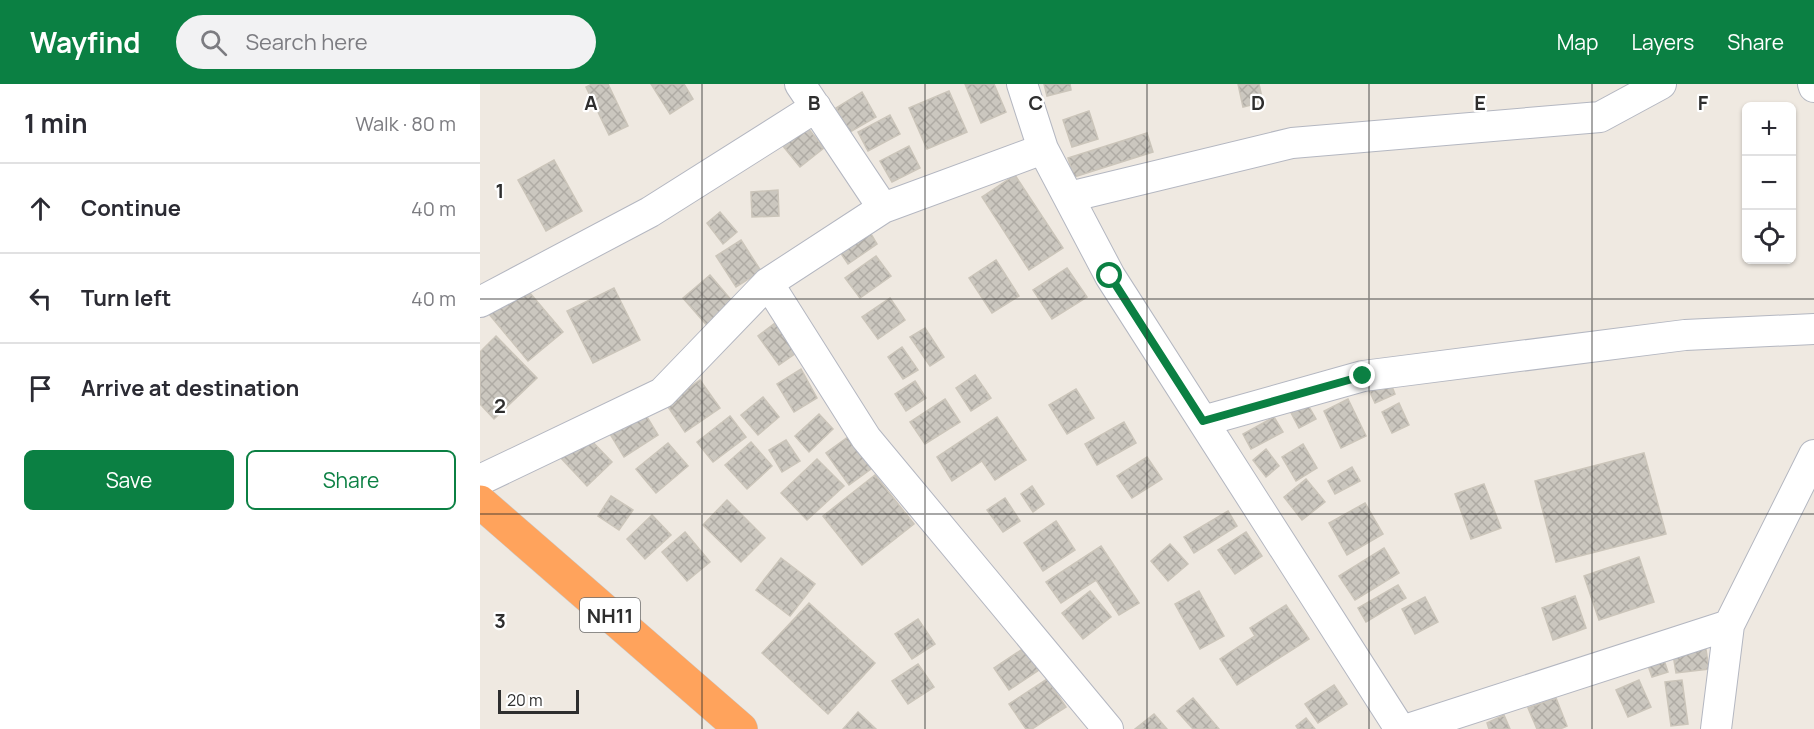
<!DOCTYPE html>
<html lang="en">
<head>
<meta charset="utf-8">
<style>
  body { margin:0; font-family:Manrope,sans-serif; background:#f2f2f3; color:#2b2b33 }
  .controls { position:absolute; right:18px; top:18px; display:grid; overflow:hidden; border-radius:9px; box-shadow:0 2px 4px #0004 }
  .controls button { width:54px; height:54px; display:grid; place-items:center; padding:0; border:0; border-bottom:2px solid #e1e1e2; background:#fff; color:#2b2b33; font:30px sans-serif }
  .scale { position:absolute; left:18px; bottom:15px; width:81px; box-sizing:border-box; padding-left:6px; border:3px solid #2e2e2e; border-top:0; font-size:16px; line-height:21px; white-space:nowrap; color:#2e2e2e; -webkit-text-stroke:4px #fff; paint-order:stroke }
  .stop { position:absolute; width:18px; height:18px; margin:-14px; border:4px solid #0b8043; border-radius:50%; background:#fff }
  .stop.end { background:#0b8043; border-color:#fff; box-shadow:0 2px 6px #0008 }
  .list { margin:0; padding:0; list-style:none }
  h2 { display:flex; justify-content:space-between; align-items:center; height:78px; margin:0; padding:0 24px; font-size:26px }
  h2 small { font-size:20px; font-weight:400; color:#7c7c81 }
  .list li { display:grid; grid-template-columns:39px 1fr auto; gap:18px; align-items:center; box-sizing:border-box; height:90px; padding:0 24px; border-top:2px solid #e1e1e2 }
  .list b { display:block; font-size:22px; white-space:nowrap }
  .list em { font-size:20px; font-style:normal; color:#7c7c81 }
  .actions { display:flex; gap:12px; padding:18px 24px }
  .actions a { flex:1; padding:14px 0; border:2px solid #0b8043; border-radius:9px; text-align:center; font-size:21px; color:#0b8043 }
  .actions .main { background:#0b8043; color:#fff }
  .icon { flex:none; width:33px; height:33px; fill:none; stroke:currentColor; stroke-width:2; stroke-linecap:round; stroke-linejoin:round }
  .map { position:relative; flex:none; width:1334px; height:645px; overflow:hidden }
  header { display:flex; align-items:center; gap:36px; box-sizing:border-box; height:84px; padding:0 30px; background:#0b8043; color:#fff }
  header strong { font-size:28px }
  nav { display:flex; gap:33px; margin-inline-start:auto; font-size:21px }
  .search { width:420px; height:54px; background:#f2f2f3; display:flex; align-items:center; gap:15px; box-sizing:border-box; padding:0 21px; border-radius:33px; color:#7c7c81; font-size:22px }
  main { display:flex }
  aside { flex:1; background:#fff }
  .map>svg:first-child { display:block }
  .building { fill:url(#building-cross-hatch); stroke:#cbc5ba; stroke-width:1.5 }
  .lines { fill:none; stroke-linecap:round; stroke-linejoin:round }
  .street-casing { stroke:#b4b7c1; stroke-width:32 }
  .highway-casing { stroke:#c9c9c9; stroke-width:34 }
  .street { stroke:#fff; stroke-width:30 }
  .highway { stroke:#ffa35c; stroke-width:33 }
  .route { stroke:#0b8043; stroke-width:8 }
  .grid { fill:none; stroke:#2e2e2e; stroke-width:1.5; stroke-opacity:0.55 }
  .labels { text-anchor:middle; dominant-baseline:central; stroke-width:4.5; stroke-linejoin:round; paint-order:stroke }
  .shield { fill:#fff; stroke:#6d6d6d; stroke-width:1.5 }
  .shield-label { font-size:20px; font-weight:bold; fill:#2e2e2e }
  .grid-label { font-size:20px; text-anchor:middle; font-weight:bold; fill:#2e2e2e; stroke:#fff; stroke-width:4.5; stroke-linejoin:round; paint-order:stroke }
</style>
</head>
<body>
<header>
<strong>Wayfind</strong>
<div class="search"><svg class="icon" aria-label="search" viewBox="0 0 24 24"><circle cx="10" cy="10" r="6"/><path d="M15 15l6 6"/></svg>Search here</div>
<nav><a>Map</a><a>Layers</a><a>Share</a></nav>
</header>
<main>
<aside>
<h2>1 min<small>Walk · 80 m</small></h2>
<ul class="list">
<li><svg class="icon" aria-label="ahead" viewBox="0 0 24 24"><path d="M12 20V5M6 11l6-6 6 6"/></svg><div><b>Continue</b></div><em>40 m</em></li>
<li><svg class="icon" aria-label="left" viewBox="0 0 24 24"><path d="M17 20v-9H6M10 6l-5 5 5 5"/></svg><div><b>Turn left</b></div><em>40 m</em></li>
<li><svg class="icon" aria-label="arrive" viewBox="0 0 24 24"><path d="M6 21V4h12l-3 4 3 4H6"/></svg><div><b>Arrive at destination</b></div></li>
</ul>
<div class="actions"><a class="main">Save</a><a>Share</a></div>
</aside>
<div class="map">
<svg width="1334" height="645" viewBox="0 0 1334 645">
  <defs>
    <pattern id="building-cross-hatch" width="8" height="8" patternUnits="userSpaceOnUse" patternTransform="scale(1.5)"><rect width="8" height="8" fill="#cbc7bf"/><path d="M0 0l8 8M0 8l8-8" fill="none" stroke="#afaba4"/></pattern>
  </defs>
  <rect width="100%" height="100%" fill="#efe9e1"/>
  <!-- building -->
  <path class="building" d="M 112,0 L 128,0 L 148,42 L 129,51 L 106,3 Z
    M 171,0 L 204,0 L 213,15 L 190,30 Z
    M 485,0 L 514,0 L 526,28 L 501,39 Z
    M 564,0 L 590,0 L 591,6 L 567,12 Z
    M 758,0 L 779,0 L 783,18 L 763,23 Z
    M 469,7 L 487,48 L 447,65 L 429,24 Z
    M 382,8 L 396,33 L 370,48 L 356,24 Z
    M 609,27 L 618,55 L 592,63 L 583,36 Z
    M 410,31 L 420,50 L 388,67 L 378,48 Z
    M 327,43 L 344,64 L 320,83 L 303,62 Z
    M 667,49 L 673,68 L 594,93 L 588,74 Z
    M 429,62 L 440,84 L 412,98 L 400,77 Z
    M 74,76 L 102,127 L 66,147 L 38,96 Z
    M 535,91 L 583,164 L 549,186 L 502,113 Z
    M 298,106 L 299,132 L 272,133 L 271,108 Z
    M 240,128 L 257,148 L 243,160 L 227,139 Z
    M 388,145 L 397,160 L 368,180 L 358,165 Z
    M 261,156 L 281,187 L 256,203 L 236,172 Z
    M 396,172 L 411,192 L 380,214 L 365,194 Z
    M 516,176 L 539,212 L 512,229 L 489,194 Z
    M 587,184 L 607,213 L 572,235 L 553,206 Z
    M 230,191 L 257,223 L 230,245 L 203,214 Z
    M 44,202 L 83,248 L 48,277 L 9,230 Z
    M 134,204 L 160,256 L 113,279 L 87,227 Z
    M 410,214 L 425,236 L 398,255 L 382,233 Z
    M 295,239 L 316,269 L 299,281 L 278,252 Z
    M 445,244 L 464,273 L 450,282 L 430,253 Z
    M 16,252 L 57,294 L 14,335 L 0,320 L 0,268 Z
    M 422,263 L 438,286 L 423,295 L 408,273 Z
    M 321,285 L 337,314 L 314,328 L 297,300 Z
    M 495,291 L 511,314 L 491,327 L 476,304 Z
    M 909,295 L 915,310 L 895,319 L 888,304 Z
    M 220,296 L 240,324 L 205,348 L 186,320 Z
    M 435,297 L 446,314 L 426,327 L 415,310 Z
    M 596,305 L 614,334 L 587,350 L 569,321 Z
    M 283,313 L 299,333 L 278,351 L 261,331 Z
    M 824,314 L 836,335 L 819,344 L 808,323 Z
    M 465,315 L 480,338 L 445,360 L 430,338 Z
    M 868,315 L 886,352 L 861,364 L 844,327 Z
    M 919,319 L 929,341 L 912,349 L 902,328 Z
    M 164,328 L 178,351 L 144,373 L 130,350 Z
    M 339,330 L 353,345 L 329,368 L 315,352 Z
    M 250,332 L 266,353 L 233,378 L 217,358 Z
    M 517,333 L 546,376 L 515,396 L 502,377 L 472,397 L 457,373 Z
    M 794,333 L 803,348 L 771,365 L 763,350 Z
    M 644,338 L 656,359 L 617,381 L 605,360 Z
    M 104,349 L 132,378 L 107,402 L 79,372 Z
    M 372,350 L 395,382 L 369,401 L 346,369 Z
    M 306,356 L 320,377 L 302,388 L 289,366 Z
    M 271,358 L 292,382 L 267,405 L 245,381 Z
    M 188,359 L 208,382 L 176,409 L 156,385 Z
    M 823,360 L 837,384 L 816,397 L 802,373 Z
    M 786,365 L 799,382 L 786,393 L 773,376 Z
    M 1164,369 L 1186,450 L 1076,478 L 1055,397 Z
    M 667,373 L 682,395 L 652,414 L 637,392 Z
    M 337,375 L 364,402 L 327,436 L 301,409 Z
    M 872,383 L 880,397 L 855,410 L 848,397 Z
    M 395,391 L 434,440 L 382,481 L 343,432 Z
    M 826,395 L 845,418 L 822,436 L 804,413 Z
    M 1004,400 L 1021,444 L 991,455 L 975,410 Z
    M 552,402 L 564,420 L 553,428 L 541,410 Z
    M 131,412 L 153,426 L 139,446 L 118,432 Z
    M 525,414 L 540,437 L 523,448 L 507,426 Z
    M 247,416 L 285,454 L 261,478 L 223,441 Z
    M 885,419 L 903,450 L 867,471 L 849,439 Z
    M 748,427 L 757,442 L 714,469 L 704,453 Z
    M 172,431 L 191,451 L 165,475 L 147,455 Z
    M 576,437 L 595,466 L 563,487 L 544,459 Z
    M 205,448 L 230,478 L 207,497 L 182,468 Z
    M 766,448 L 782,472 L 755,490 L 738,466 Z
    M 690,460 L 708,480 L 688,497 L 671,477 Z
    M 621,462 L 659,519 L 639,531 L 616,496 L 581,519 L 566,498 Z
    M 904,464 L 919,489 L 875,516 L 859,492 Z
    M 1159,473 L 1174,518 L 1119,536 L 1104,492 Z
    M 301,474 L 335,500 L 310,532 L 276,506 Z
    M 918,501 L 926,514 L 886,538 L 878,524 Z
    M 610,507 L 631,533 L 603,555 L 582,529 Z
    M 719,507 L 744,552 L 720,565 L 695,520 Z
    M 1095,512 L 1106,544 L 1073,556 L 1062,524 Z
    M 945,513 L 958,538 L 935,550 L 922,525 Z
    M 329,519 L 395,579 L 348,630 L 282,569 Z
    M 806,521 L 829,555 L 757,601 L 740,575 L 775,552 L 770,544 Z
    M 438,535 L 455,560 L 432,575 L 415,550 Z
    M 1225,559 L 1229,585 L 1196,589 L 1192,564 Z
    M 544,564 L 559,586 L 529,606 L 514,584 Z
    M 1181,567 L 1188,588 L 1172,593 L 1165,573 Z
    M 438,580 L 454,603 L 428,620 L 412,597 Z
    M 567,595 L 586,623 L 552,645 L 546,645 L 529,620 Z
    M 1159,596 L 1171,623 L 1148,633 L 1136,606 Z
    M 1202,596 L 1208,640 L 1191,642 L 1185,598 Z
    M 854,601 L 867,620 L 838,639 L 825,620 Z
    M 713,614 L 739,645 L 713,645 L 697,627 Z
    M 1076,614 L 1087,642 L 1080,645 L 1057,645 L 1048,624 Z
    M 378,628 L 396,645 L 363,645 Z
    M 674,630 L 687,645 L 655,645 Z
    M 1024,631 L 1030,645 L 1009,645 L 1007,639 Z
    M 826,634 L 835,645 L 818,645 L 816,642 Z"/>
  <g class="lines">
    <!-- street casing -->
    <g class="street-casing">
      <path id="street" d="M 320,0 L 403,124 L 563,65
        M 542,0 L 563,65 L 630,192 L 920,645
        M 1333,0 L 1334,3
        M 589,113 L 812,59 L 1120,33 L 1181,0
        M 288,199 L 386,354 L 628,645
        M 0,218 L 170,128 L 336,23
        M 723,337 L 883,292 L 1205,251 L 1334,245
        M 0,396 L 182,309 L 288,199 L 403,124
        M 928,645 L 1249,541
        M 1236,645 L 1249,541 L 1334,371"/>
    </g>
    <!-- highway casing -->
    <g class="highway-casing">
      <path id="highway" d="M 0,418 L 261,645"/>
    </g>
    <!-- street -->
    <use href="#street" class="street"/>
    <!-- highway -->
    <use href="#highway" class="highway"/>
  </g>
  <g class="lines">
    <!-- route -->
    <path class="route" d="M 630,192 L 723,337 L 883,292"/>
  </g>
  <!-- grid -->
  <path class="grid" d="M 222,0 L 222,645M 445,0 L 445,645M 667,0 L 667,645M 889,0 L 889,645M 1112,0 L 1112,645M 0,215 L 1334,215M 0,430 L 1334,430"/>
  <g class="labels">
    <!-- shield labels -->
    <rect class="shield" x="100" y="514" width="60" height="34" rx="4.5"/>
    <g class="shield-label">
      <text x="130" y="531">NH11</text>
    </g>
  </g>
  <g class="grid-label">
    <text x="111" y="26">A</text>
    <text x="334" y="26">B</text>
    <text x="556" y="26">C</text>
    <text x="778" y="26">D</text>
    <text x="1000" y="26">E</text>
    <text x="1223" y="26">F</text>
    <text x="20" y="114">1</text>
    <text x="20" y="329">2</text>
    <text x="20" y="544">3</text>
  </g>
</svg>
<div class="controls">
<button>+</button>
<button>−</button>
<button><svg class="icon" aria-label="locate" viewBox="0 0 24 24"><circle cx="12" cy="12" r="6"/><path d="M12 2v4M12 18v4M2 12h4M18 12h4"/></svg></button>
</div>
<div class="scale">20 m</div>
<div class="stop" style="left:630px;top:192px"></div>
<div class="stop end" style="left:883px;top:292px"></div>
</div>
</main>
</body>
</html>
